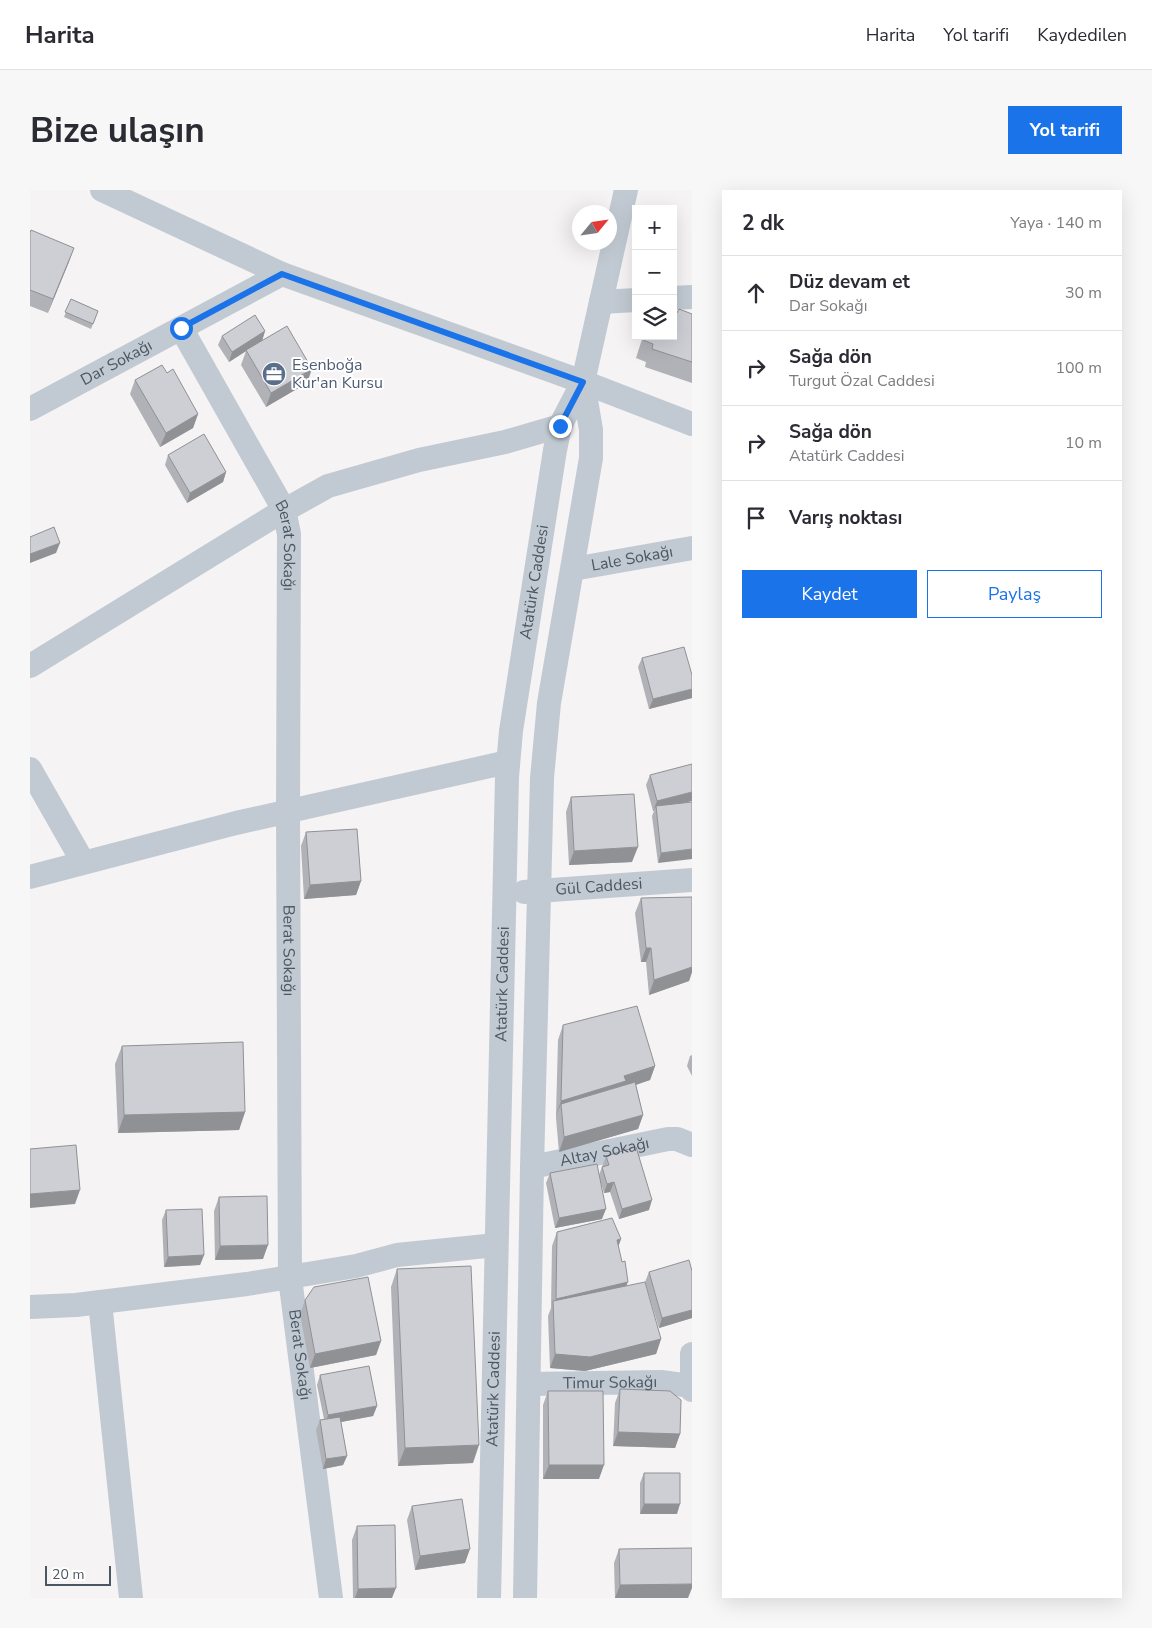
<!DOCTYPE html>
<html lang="tr">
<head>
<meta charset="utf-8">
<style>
  body { margin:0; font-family:"Nunito Sans",sans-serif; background:#f7f7f7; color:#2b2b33 }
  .controls { position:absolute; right:15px; top:15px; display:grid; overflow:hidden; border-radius:0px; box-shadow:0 5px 20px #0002 }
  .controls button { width:45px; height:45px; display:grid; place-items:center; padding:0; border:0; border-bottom:1px solid #e1e1e2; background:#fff; color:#2b2b33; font:25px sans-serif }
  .compass { position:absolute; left:542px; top:15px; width:45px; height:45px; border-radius:50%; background:#fff; box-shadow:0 5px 20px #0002; rotate:61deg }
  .scale { position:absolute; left:15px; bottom:12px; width:66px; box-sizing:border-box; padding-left:5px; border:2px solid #4a5661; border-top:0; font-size:14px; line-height:18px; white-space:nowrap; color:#4a5661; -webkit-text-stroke:4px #fff; paint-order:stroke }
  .stop { position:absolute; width:15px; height:15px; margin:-11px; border:4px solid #1a73e8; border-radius:50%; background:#fff }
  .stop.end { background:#1a73e8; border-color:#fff; box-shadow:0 1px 5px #0008 }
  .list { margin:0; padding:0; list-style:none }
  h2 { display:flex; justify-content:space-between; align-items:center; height:65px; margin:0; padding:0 20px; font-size:21px }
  h2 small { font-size:16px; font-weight:400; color:#7c7c81 }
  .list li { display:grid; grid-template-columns:32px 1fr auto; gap:15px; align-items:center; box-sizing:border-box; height:75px; padding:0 20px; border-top:1px solid #e1e1e2 }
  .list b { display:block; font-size:19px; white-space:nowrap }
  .list p { margin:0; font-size:16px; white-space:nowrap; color:#7c7c81 }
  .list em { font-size:16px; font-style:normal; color:#7c7c81 }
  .actions { display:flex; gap:10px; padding:15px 20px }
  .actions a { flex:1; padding:11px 0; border:1px solid #1a73e8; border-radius:0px; text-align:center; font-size:18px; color:#1a73e8 }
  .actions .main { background:#1a73e8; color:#fff }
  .icon { flex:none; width:28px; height:28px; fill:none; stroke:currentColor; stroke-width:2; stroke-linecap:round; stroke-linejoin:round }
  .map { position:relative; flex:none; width:662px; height:1408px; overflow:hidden; border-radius:0px }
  header { display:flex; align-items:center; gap:30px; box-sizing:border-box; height:70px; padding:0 25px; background:#fff; border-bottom:1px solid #e1e1e2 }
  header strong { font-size:24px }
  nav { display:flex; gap:28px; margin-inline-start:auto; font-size:18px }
  .intro { display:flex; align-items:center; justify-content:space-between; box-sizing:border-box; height:120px; padding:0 30px }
  h1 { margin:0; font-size:35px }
  .button { padding:12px 22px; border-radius:0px; background:#1a73e8; color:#fff; font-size:18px; font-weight:700 }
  main { display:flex; gap:30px; padding:0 30px }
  aside { flex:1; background:#fff; border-radius:0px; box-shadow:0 5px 20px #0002 }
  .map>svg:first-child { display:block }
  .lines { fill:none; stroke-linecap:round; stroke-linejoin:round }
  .minor { stroke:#c1cad2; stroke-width:24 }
  .wall { fill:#b0b2b7 }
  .shaded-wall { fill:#909195 }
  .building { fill:#cdcfd5; stroke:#909195 }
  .route { stroke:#1a73e8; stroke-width:6 }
  .labels { text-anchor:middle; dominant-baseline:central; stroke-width:4; stroke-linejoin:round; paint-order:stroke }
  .street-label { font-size:16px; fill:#4a5661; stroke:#fff }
  .service-label { font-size:16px; fill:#4e5e75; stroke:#fff; text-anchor:start }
</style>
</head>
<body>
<header>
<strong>Harita</strong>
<nav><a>Harita</a><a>Yol tarifi</a><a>Kaydedilen</a></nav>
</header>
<div class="intro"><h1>Bize ulaşın</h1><a class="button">Yol tarifi</a></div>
<main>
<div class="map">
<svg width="662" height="1408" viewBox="0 0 662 1408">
  <rect width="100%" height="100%" fill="#f5f3f3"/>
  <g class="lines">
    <!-- minor -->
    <g class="minor">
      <path d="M 72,0 L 252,84 L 553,192 L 662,234"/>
      <path d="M 643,108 L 662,107"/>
      <path d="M 571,112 L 606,110"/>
      <path id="s1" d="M 151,138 L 254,320 L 259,344 L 258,623 L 260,1088 L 301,1408"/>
      <path id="s2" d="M 0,219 L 252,84"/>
      <path id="s3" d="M 543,379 L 662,358"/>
      <path d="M 0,476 L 246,325 L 298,296 L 389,270 L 475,252 L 530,236"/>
      <path d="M 0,579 L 53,672"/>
      <path d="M 0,687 L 206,633 L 478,572"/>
      <path id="s4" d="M 494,702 L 662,690"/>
      <path id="s5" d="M 502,977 L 638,949 L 647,949 L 662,955"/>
      <path d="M 70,1112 L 101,1408"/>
      <path d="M 0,1117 L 46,1115 L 217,1094 L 326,1076 L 367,1065 L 466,1055"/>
      <path d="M 662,1164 L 662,1200"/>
      <path id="s6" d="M 499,1194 L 631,1192 L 662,1196"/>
      <path id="s7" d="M 459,1408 L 477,587 L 481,541 L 525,260 L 530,236 L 553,192 L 596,0"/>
      <path d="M 495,1408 L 502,977 L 512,588 L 519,513 L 561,268 L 561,240 L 553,192"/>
    </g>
  </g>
  <!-- wall -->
  <path class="wall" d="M 0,43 L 44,58 L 18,123 L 0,116 Z
    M 41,109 L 68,121 L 61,139 L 34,127 Z
    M 647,123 L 662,124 L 662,193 L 615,177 L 616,172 L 606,168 L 613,146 L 643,146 Z
    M 235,141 L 232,151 L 222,157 L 277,193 L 236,217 L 211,175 L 216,161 L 199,172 L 188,155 L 192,146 Z
    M 137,183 L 168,224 L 163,238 L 130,257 L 100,204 L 105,190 Z
    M 138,265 L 196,282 L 193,292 L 157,313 L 135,275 Z
    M 612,468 L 662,508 L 619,519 L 608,477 Z
    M 620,585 L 653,613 L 628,673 L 622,626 L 624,621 L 623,621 L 616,595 Z
    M 541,607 L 602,672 L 539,675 L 536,622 Z
    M 276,642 L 331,691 L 326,705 L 274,709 L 271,656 Z
    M 662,707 L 662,782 L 659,791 L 619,805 L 616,772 L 611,772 L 605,723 L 611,708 Z
    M 533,835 L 625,876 L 620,890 L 606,895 L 613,925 L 608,939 L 529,962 L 526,928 L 526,925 L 528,850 Z
    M 92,856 L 215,922 L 209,940 L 88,943 L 85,874 Z
    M 662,865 L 662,886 L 657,876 L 660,866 Z
    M 576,966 L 619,1020 L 589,1029 L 580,1002 L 574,1003 L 571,993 L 572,1029 L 525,1038 L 516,993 L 520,983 L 569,985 Z
    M 189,1007 L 233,1069 L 185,1070 L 184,1021 Z
    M 136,1020 L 174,1065 L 170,1075 L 134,1077 L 132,1030 Z
    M 527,1042 L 591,1049 L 588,1056 L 596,1096 L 631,1149 L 626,1164 L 555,1181 L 520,1178 L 518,1126 L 521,1118 L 522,1056 Z
    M 367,1079 L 443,1273 L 368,1276 L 361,1097 Z
    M 662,1081 L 662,1128 L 629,1138 L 615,1092 L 619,1082 Z
    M 275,1110 L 351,1151 L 346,1165 L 280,1178 L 270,1124 Z
    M 290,1185 L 347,1216 L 343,1226 L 311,1232 L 317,1266 L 313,1275 L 293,1279 L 286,1240 L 290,1230 L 294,1229 L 287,1195 Z
    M 590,1199 L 650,1244 L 645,1258 L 583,1256 L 585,1213 Z
    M 518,1201 L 569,1289 L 513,1289 L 513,1215 Z
    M 614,1283 L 647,1324 L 610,1324 L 610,1293 Z
    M 382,1316 L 435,1373 L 385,1380 L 377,1330 Z
    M 327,1336 L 362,1408 L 323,1408 L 322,1350 Z
    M 589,1359 L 658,1408 L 585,1408 L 584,1373 Z"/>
  <!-- shaded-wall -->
  <path class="shaded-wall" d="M 44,58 L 39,72 L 18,123 L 23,109 Z
    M 235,141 L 232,151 L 199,172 L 202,162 Z
    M 282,179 L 277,193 L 236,217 L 241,203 Z
    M 168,224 L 163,238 L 130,257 L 136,243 Z
    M 196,282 L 193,292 L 157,313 L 160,303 Z
    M 30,353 L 26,363 L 0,373 L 0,364 Z
    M 662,499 L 662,508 L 619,519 L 623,509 Z
    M 662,602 L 662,611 L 626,620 L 626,616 L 623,621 L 627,611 Z
    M 608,657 L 602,672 L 539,675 L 544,661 Z
    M 662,659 L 662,669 L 628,673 L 631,663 Z
    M 331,691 L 326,705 L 274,709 L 280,695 Z
    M 616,758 L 621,758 L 616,772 L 611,772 Z
    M 662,777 L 662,782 L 659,791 L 619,805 L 624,790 Z
    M 625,876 L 620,890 L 593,899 L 531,914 L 526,925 L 531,911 L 594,886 Z
    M 215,922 L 209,940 L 88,943 L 94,925 Z
    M 613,925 L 608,939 L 529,962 L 534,947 Z
    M 584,992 L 580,1002 L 574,1003 L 577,994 Z
    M 50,1000 L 45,1014 L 0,1018 L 0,1004 Z
    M 622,1010 L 619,1020 L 589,1029 L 592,1019 Z
    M 576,1019 L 572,1029 L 525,1038 L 529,1028 Z
    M 591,1049 L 586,1063 L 587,1050 Z
    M 238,1055 L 233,1069 L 185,1070 L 190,1056 Z
    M 174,1065 L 170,1075 L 134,1077 L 138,1067 Z
    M 598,1092 L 592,1106 L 523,1116 L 526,1109 Z
    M 662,1120 L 662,1128 L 629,1138 L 632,1128 Z
    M 631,1149 L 626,1164 L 555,1181 L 520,1178 L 525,1164 Z
    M 351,1151 L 346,1165 L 280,1178 L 285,1164 Z
    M 347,1216 L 343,1226 L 295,1235 L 298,1225 Z
    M 588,1242 L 650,1244 L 645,1258 L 583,1256 Z
    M 449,1255 L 443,1273 L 368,1276 L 375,1258 Z
    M 317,1266 L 313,1275 L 293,1279 L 296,1269 Z
    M 519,1275 L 574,1275 L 569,1289 L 513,1289 Z
    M 614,1314 L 650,1314 L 647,1324 L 610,1324 Z
    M 440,1359 L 435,1373 L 385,1380 L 390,1366 Z
    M 662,1394 L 662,1398 L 658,1408 L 585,1408 L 590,1395 Z
    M 366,1398 L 362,1408 L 325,1408 L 328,1399 Z"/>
  <!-- building -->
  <path class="building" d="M 1,40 L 44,58 L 23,109 L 0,100 L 0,43 Z
    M 41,109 L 68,121 L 63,134 L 35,122 Z
    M 649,119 L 662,124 L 662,172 L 622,159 L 623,154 L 613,150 L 614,146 L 643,146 L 643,122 L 647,123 Z
    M 225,125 L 235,141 L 202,162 L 192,146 Z
    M 257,136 L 282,179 L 241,203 L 216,160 Z
    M 132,175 L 137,183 L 143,179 L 168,224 L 136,243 L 105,190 Z
    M 174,244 L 196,282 L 160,303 L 138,265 Z
    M 24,337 L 30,353 L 0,364 L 0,347 Z
    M 654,457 L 662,485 L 662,499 L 623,509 L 612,468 Z
    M 662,574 L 662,602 L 627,611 L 620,585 Z
    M 604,604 L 608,657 L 544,661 L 541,607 Z
    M 662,612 L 662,659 L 631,663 L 626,616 Z
    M 327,639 L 331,691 L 280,695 L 276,642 Z
    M 662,707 L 662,777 L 624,790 L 621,758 L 616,758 L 611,708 Z
    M 607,816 L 625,876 L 594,886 L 596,891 L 531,911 L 533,835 Z
    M 213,852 L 215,922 L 94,925 L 92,856 Z
    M 605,892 L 613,925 L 534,947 L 531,914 Z
    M 46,955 L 50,1000 L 0,1004 L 0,959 Z
    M 606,957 L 622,1010 L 592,1019 L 584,992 L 577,994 L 572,977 L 579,975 L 576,966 Z
    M 567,974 L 576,1019 L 529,1028 L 520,983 Z
    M 237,1006 L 238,1055 L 190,1056 L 189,1007 Z
    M 172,1019 L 174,1065 L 138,1067 L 136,1020 Z
    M 582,1028 L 591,1049 L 587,1050 L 592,1072 L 595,1071 L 598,1092 L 526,1109 L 527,1042 Z
    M 659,1070 L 662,1081 L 662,1120 L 632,1128 L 619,1082 Z
    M 441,1076 L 449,1255 L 375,1258 L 367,1079 Z
    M 338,1087 L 351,1151 L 285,1164 L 275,1110 L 284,1097 Z
    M 615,1092 L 631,1149 L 560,1167 L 525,1164 L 523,1111 Z
    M 339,1176 L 347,1216 L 298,1225 L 290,1185 Z
    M 590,1199 L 640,1201 L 651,1210 L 650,1244 L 588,1242 Z
    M 518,1201 L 573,1201 L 574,1275 L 519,1275 Z
    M 310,1227 L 317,1266 L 296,1269 L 290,1230 Z
    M 614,1283 L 650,1283 L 650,1314 L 614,1314 Z
    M 432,1309 L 440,1359 L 390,1366 L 382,1316 Z
    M 365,1335 L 366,1398 L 328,1399 L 327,1336 Z
    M 662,1358 L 662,1394 L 590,1395 L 589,1359 Z"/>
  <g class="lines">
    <!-- route -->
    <path class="route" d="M 151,138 L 252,84 L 553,192 L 530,236"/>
  </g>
  <!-- icons -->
  <defs>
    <g id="office-disc" transform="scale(1.25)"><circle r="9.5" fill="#5c6f8a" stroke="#fff"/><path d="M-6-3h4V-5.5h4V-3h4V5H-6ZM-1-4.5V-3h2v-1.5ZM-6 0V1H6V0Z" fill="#fff"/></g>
  </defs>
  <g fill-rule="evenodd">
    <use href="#office-disc" x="244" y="184"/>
  </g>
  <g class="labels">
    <!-- street labels -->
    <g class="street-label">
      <text stroke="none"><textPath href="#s2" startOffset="98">Dar Sokağı</textPath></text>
      <text stroke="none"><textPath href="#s1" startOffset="245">Berat Sokağı</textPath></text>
      <text stroke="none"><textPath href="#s3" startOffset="60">Lale Sokağı</textPath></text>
      <text stroke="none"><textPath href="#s7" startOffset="1018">Atatürk Caddesi</textPath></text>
      <text stroke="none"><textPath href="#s4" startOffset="75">Gül Caddesi</textPath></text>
      <text stroke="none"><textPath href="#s1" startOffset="650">Berat Sokağı</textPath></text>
      <text stroke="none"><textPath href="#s7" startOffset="614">Atatürk Caddesi</textPath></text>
      <text stroke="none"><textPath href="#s5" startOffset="74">Altay Sokağı</textPath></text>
      <text stroke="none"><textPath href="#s1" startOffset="1055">Berat Sokağı</textPath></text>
      <text stroke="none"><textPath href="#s6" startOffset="81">Timur Sokağı</textPath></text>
      <text stroke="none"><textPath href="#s7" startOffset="209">Atatürk Caddesi</textPath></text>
    </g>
    <!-- service labels -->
    <g class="service-label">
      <text x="262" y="175">Esenboğa<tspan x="262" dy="18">Kur'an Kursu</tspan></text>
    </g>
  </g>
</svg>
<div class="controls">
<button>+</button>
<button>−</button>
<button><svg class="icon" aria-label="layers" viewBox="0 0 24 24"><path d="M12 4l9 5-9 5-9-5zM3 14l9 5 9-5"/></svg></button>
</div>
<svg class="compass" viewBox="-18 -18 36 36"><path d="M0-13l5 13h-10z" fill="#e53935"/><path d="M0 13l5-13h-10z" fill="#7c7c81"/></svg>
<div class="scale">20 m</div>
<div class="stop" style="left:151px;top:138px"></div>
<div class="stop end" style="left:530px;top:236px"></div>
</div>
<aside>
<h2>2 dk<small>Yaya · 140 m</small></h2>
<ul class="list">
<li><svg class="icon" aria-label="ahead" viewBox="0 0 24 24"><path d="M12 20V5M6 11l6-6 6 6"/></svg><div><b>Düz devam et</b><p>Dar Sokağı</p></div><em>30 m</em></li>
<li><svg class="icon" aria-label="right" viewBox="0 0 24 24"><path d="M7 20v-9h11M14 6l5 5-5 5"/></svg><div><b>Sağa dön</b><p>Turgut Özal Caddesi</p></div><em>100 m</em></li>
<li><svg class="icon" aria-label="right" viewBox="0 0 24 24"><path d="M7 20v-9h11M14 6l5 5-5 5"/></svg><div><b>Sağa dön</b><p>Atatürk Caddesi</p></div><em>10 m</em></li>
<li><svg class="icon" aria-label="arrive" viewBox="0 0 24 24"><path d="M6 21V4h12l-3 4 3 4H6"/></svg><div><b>Varış noktası</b></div></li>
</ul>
<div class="actions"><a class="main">Kaydet</a><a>Paylaş</a></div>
</aside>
</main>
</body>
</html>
